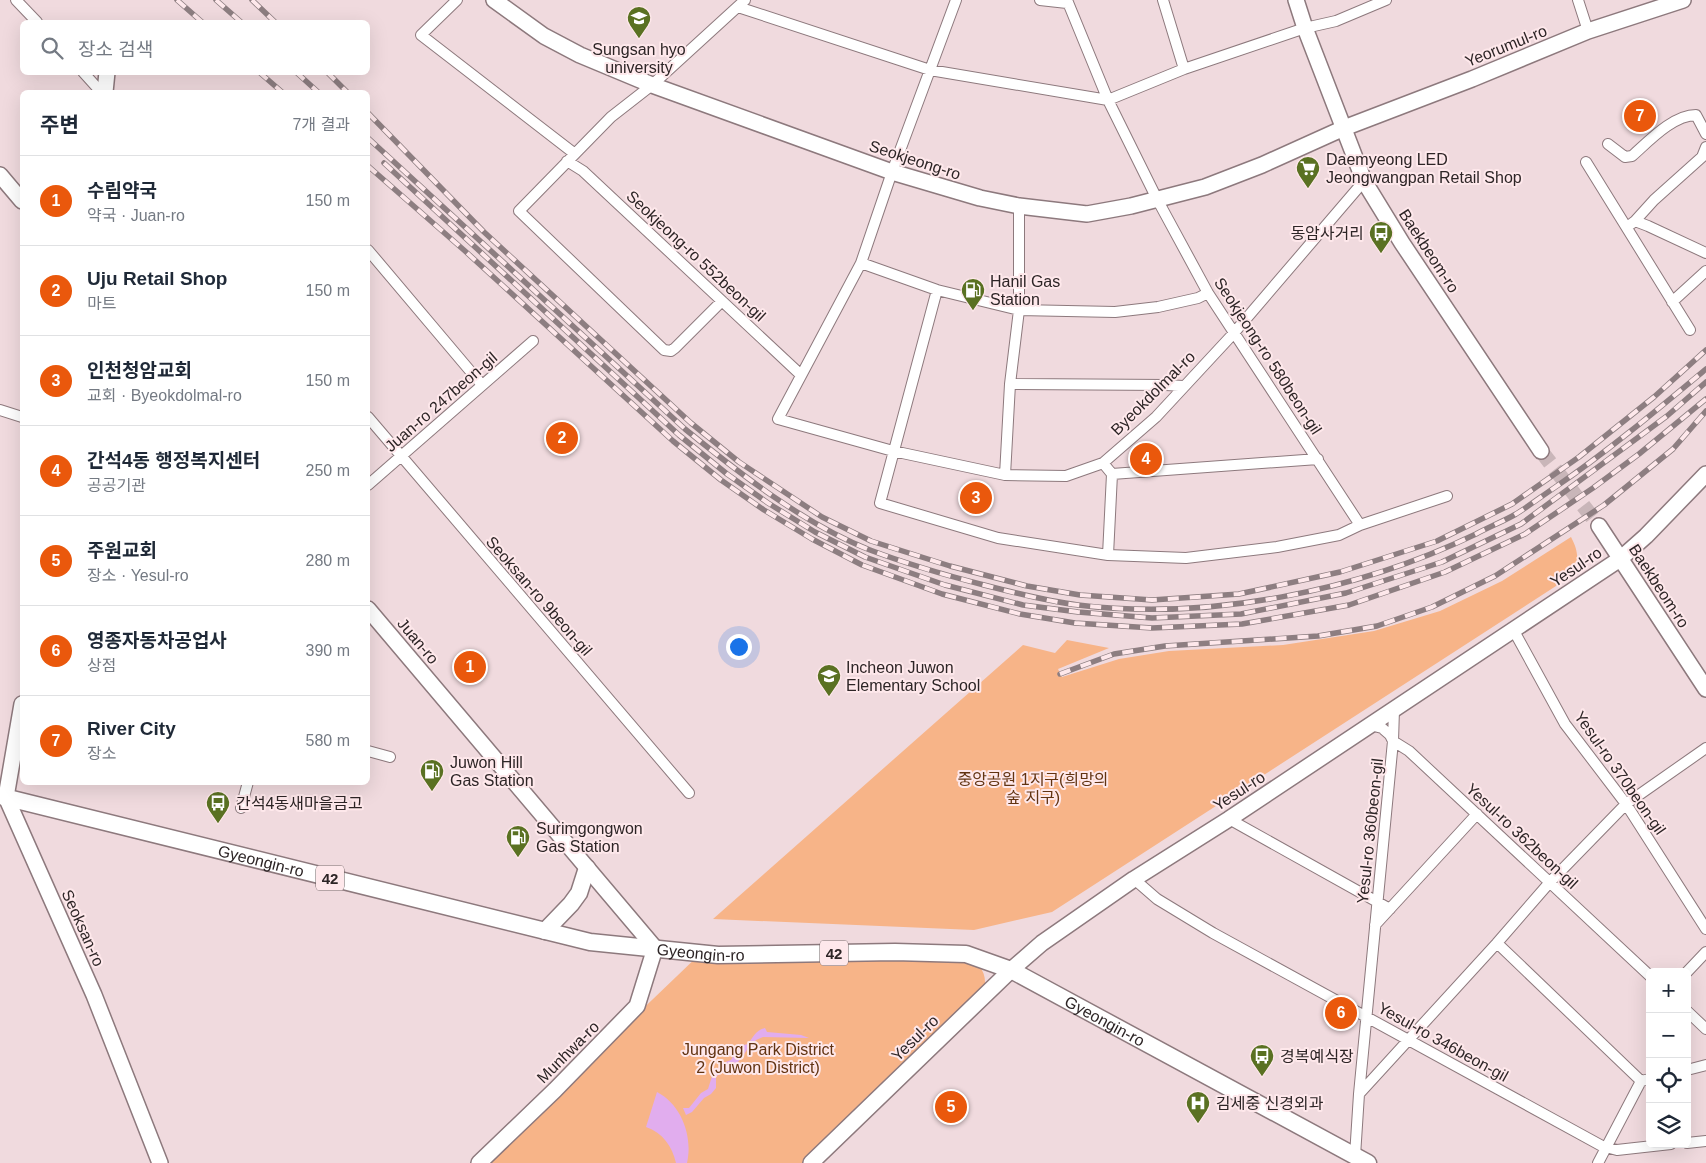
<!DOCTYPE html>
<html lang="ko">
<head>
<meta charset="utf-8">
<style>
  body { margin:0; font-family:Helvetica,"Noto Sans KR",sans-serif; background:#f6f6f7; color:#1f2937 }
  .controls { position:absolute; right:15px; bottom:15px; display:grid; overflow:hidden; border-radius:8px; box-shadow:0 5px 20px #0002 }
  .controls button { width:45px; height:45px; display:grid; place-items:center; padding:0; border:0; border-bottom:1px solid #e0e1e3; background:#fff; color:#1f2937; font:25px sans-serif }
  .you { position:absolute; left:738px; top:646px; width:18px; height:18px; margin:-12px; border:4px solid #fff; border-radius:50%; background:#1a73e8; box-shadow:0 0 0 8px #1a73e833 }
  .badge { display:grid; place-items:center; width:32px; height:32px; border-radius:50%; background:#ea580c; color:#fff; font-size:16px; font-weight:700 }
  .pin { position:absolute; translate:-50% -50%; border:2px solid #fff; box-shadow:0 1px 5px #0006 }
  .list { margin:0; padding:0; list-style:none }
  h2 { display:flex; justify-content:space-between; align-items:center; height:65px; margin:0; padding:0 20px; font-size:21px }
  h2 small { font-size:16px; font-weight:400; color:#747a83 }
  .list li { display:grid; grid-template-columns:32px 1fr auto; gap:15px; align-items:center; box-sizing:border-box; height:90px; padding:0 20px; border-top:1px solid #e0e1e3 }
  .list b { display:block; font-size:19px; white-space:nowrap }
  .list p { margin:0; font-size:16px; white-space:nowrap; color:#747a83 }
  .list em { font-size:16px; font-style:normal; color:#747a83 }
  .icon { flex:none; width:28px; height:28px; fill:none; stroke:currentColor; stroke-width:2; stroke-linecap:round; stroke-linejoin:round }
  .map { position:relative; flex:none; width:1706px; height:1163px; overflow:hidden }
  .search { position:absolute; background:#fff; box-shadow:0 5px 20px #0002; left:20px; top:20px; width:350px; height:55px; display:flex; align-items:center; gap:12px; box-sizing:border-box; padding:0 18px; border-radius:8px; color:#747a83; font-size:19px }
  .panel { position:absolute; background:#fff; box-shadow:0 5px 20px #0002; left:20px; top:90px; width:350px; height:695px; border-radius:8px }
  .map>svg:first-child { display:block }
  .green { fill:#f7b488 }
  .water { fill:#e1adee }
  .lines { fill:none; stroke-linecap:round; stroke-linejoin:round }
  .secondary-tunnel { stroke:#c9b6b9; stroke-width:15; stroke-dasharray:15 8; stroke-linecap:butt }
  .street-casing { stroke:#8d797d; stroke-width:12 }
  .secondary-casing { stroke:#8d797d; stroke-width:18 }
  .primary-casing { stroke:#8d797d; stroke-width:19 }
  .street { stroke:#fff; stroke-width:10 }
  .secondary { stroke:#fff; stroke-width:15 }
  .primary { stroke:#fff; stroke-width:16 }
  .rail-casing { stroke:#8d7e81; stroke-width:5.5 }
  .rail { stroke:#fee8eb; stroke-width:4; stroke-dasharray:11; stroke-linecap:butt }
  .labels { text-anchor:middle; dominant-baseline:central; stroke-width:4; stroke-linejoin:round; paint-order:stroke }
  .shield { fill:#fee8eb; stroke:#6c6061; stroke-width:1 }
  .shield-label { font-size:15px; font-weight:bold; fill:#2d2526 }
  .street-label { font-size:16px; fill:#2d2526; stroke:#fee8eb }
  .poi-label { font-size:16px; fill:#2d2526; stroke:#fee8eb; text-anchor:start }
  .park-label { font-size:16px; fill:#623311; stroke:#fee8eb }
</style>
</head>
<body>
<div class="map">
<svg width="1706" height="1163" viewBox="0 0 1706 1163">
  <rect width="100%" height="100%" fill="#f0dade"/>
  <!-- green -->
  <path class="green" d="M 1571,537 C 1584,562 1575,569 1556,586 L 1052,912 L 974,930 L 713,919 L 1023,645 L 1055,653 L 1067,640 L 1109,648 L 1058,669 L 1062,677 L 1119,659 L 1169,651 L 1283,645 L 1374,631 L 1440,611 L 1502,581 Z
    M 701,953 L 966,954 C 977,964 986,969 985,985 L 812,1163 L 482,1163 Z"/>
  <!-- water -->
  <path class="water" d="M 765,1028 L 767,1032 L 801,1035 L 809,1038 L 763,1037 L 756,1040 L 748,1048 L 741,1059 L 730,1069 L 720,1073 L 716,1077 L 716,1088 L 711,1094 L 704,1098 L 692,1112 L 686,1115 L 683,1108 L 689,1108 L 701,1093 L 708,1089 L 713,1073 L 723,1063 L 731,1060 L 739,1046 L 748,1044 C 753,1037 756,1030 765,1028 Z
    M 657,1092 C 682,1105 693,1137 687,1163 L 676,1163 C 672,1146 663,1133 646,1127 Z"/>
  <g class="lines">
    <!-- secondary-tunnel -->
    <path class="secondary-tunnel" d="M 1541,451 L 1599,526"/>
    <!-- street casing -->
    <g class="street-casing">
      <path id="street" d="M 16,0 L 37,22
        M 457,0 L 421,35 L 575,154
        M 956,0 L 892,172 L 861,263 L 778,419 L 893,451 L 1005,475 L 1066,476 L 1103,463 L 1156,417 L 1233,334 L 1364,181
        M 1040,0 L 1067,3
        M 1067,0 L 1108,100 L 1157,199 L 1208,293 L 1360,525
        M 1163,0 L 1184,69
        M 1578,0 L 1588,31
        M 738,7 L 930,70 L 1108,100 L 1184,69 L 1305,28 L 1336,21 L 1386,0
        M 83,72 L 101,92
        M 1608,144 L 1625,157 L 1632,156 C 1649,141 1673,115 1696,115 L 1706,134
        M 567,161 L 583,171 L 801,375
        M 1586,162 L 1690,330
        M 1635,221 L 1654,200 L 1702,157 L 1706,147
        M 1631,224 L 1635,221 L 1648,226 L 1706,253
        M 368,250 L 482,385
        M 861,263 L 937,290 L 1019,310 L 1115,312 L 1158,307 L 1198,298 L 1208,293
        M 937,290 L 880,503 L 998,538 L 1108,555 L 1186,558 L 1277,547 L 1339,535 L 1360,525 L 1447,496
        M 722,301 L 675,348 L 671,351 L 664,350 L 519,211 L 611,117 L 652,85 L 745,0
        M 1672,302 L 1706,271
        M 1010,384 L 1166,385 L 1183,386
        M 0,410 L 22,417
        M 368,417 L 689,793
        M 1103,463 L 1112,474 L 1318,459
        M 1005,475 L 1010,384 L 1019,310 L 1019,206
        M 368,485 L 533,341
        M 1108,555 L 1112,474
        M 1514,631 L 1565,724 L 1626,804 L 1706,929
        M 1370,725 L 1382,728 L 1390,735 L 1393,741 L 1409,751 L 1650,976
        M 368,751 L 390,757
        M 241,808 L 248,782
        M 1229,819 L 1390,909
        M 1134,879 L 1157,899 L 1213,933 L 1602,1146 L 1617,1150 L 1671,1144
        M 1375,925 L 1477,814
        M 1497,943 L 1641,1081
        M 1687,972 L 1706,952
        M 1687,1011 L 1706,1029
        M 1687,1070 L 1706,1065
        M 1359,1094 L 1393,741 L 1394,709
        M 1687,1143 L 1706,1141
        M 1355,1156 L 1359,1094 L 1497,943 L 1550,882 L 1626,804 L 1706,748
        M 1598,1163 L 1641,1081 L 1650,1079"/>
    </g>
    <!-- secondary casing -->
    <g class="secondary-casing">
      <path id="secondary" d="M 494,0 L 544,36 L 580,55 L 652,85 L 892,172 L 980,198 L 1019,206 L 1087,214 L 1131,206 L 1205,187 L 1262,165 L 1344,128 L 1472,79 L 1588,31 L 1683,0
        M 1296,0 L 1305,28 L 1364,181 L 1402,243 L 1541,451
        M 105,92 L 107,72
        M 0,175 L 22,201
        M 1599,526 L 1706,689
        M 368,609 L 655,948 L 637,1006 L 555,1090 L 479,1163
        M 22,704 L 6,797 L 94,995 L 160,1163
        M 811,1163 L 1011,970 L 1042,943 L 1134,879 L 1229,819 L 1620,559 L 1646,536 L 1706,474"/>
    </g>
    <!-- primary casing -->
    <g class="primary-casing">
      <g id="primary">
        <path id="s1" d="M 0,796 L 590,942 L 718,955 L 895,952 L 966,954 L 1011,970 L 1368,1163"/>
        <path d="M 545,931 L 571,904 L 579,893 L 587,868"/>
      </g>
    </g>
    <!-- street -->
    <use href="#street" class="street"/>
    <!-- secondary -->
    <use href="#secondary" class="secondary"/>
    <!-- primary -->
    <use href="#primary" class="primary"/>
    <!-- rail casing -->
    <g class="rail-casing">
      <path id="rail" d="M 177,0 L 202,22
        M 216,0 L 241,22
        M 252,0 L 275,22
        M 259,72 L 282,92
        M 296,72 L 318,92
        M 327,72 L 347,92
        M 368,113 L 484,232 L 691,423 L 739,462 L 822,517 L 871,541 L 950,566 L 1027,586 L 1080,595 L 1152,600 L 1239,594 L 1340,572 L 1437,541 L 1512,504 L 1579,457 L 1654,397 L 1706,350
        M 368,138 L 685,429 C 739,473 804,524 870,550 C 907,564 945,575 984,585 C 1015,593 1046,601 1078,605 C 1209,621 1358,591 1476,534 C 1489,527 1504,521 1516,514 C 1529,506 1542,496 1554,488 C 1607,452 1657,410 1706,369
        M 384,163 L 679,435 L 727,474 L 768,503 L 815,532 L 865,557 L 945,585 L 1023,605 L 1078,612 L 1152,618 L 1241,614 L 1346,593 L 1442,562 L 1521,524 L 1667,416 L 1706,382
        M 368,166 L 465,251 L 673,441 L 721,480 L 764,510 L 812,539 L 862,565 L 942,594 L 1020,614 L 1075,623 L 1152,628 L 1242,624 L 1349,605 L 1445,572 L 1525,534 L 1593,488 L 1639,454 L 1706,399
        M 1060,674 L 1114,654 L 1165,646 L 1318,636 L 1377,626 L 1432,607 L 1495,576 L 1604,505 L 1673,449 L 1706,411"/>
    </g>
    <!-- rail -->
    <use href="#rail" class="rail"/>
  </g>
  <!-- icons -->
  <defs>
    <g id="school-pin" transform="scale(1.25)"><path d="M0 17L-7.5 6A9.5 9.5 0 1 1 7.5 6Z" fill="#5a7122" stroke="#fee8eb"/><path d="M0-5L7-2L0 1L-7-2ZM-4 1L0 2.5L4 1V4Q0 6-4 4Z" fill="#fff"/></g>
    <g id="supermarket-pin" transform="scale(1.25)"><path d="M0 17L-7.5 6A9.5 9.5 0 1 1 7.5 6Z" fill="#5a7122" stroke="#fee8eb"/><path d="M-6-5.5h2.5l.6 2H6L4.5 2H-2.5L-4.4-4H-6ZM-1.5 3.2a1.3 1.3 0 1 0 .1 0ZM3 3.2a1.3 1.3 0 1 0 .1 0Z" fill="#fff"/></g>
    <g id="bus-pin" transform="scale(1.25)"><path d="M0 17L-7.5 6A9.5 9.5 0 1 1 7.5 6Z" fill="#5a7122" stroke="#fee8eb"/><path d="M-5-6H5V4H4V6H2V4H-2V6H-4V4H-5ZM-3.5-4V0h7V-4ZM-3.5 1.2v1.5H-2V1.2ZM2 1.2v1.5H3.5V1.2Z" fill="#fff"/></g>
    <g id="fuel-pin" transform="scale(1.25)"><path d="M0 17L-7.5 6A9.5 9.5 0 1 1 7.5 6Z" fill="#5a7122" stroke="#fee8eb"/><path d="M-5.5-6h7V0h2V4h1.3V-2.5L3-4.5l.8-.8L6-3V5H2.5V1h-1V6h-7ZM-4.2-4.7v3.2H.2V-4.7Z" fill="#fff"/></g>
    <g id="hospital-pin" transform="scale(1.25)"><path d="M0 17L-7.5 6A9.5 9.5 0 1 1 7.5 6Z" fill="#5a7122" stroke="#fee8eb"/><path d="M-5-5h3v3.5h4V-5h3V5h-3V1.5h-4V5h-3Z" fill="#fff"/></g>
  </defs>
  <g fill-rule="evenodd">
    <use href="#school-pin" x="639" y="18"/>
    <use href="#supermarket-pin" x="1308" y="168"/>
    <use href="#bus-pin" x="1381" y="233"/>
    <use href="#fuel-pin" x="973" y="290"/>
    <use href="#school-pin" x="829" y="676"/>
    <use href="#fuel-pin" x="432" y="771"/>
    <use href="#bus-pin" x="218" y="803"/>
    <use href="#fuel-pin" x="518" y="837"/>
    <use href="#bus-pin" x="1262" y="1056"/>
    <use href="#hospital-pin" x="1198" y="1103"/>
  </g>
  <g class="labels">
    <!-- shield labels -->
    <g class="shield">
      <rect x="316" y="865.5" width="28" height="25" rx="4"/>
      <rect x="820" y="940.5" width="28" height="25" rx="4"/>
    </g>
    <g class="shield-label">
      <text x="330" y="878">42</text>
      <text x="834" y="953">42</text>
    </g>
    <!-- street labels -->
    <g class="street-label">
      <text transform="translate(1506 46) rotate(-22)">Yeorumul-ro</text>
      <text transform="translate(915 160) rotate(18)">Seokjeong-ro</text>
      <text transform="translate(1429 251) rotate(57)">Baekbeom-ro</text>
      <text transform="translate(696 256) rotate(43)">Seokjeong-ro 552beon-gil</text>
      <text transform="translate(1268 356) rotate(57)">Seokjeong-ro 580beon-gil</text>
      <text transform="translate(1153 393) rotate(-45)">Byeokdolmal-ro</text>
      <text transform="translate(441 402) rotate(-41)">Juan-ro 247beon-gil</text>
      <text transform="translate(1576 567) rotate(-34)">Yesul-ro</text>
      <text transform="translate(1659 586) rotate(57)">Baekbeom-ro</text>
      <text transform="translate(539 596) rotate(49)">Seoksan-ro 9beon-gil</text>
      <text transform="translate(418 641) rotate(50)">Juan-ro</text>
      <text transform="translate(1620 773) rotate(55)">Yesul-ro 370beon-gil</text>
      <text transform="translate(1239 791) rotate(-33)">Yesul-ro</text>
      <text transform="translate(1370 831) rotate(-84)">Yesul-ro 360beon-gil</text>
      <text transform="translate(1522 836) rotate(43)">Yesul-ro 362beon-gil</text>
      <text stroke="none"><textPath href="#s1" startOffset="269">Gyeongin-ro</textPath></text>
      <text transform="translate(83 928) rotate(66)">Seoksan-ro</text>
      <text stroke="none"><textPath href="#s1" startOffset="719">Gyeongin-ro</textPath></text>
      <text stroke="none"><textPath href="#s1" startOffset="1139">Gyeongin-ro</textPath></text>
      <text transform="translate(915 1038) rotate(-44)">Yesul-ro</text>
      <text transform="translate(1443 1042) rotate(29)">Yesul-ro 346beon-gil</text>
      <text transform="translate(568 1052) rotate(-45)">Munhwa-ro</text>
    </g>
    <!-- poi labels -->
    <g class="poi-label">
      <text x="639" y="49" text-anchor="middle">Sungsan hyo<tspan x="639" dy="18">university</tspan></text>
      <text x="1326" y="159">Daemyeong LED<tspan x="1326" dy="18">Jeongwangpan Retail Shop</tspan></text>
      <text x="1364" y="233" text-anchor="end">동암사거리</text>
      <text x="990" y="281">Hanil Gas<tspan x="990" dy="18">Station</tspan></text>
      <text x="846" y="667">Incheon Juwon<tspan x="846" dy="18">Elementary School</tspan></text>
      <text x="450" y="762">Juwon Hill<tspan x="450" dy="18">Gas Station</tspan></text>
      <text x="236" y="803">간석4동새마을금고</text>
      <text x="536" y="828">Surimgongwon<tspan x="536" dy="18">Gas Station</tspan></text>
      <text x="1280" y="1056">경복예식장</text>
      <text x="1216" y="1103">김세중 신경외과</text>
    </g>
    <!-- park labels -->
    <g class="park-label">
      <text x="1033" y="779">중앙공원 1지구(희망의<tspan x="1033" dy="18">숲 지구)</tspan></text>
      <text x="758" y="1049">Jungang Park District<tspan x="758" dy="18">2 (Juwon District)</tspan></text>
    </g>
  </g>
</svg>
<div class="controls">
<button>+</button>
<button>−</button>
<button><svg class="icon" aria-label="locate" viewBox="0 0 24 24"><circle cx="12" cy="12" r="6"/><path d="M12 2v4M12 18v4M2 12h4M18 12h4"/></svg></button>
<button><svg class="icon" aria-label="layers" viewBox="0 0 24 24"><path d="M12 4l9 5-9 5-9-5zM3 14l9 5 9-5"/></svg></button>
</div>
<div class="you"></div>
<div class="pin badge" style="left:470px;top:667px">1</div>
<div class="pin badge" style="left:562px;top:438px">2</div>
<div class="pin badge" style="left:976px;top:498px">3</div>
<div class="pin badge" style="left:1146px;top:459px">4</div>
<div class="pin badge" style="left:951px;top:1107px">5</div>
<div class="pin badge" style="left:1341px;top:1013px">6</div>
<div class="pin badge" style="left:1640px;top:116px">7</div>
<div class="search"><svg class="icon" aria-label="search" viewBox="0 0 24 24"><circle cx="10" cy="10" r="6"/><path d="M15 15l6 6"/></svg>장소 검색</div>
<section class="panel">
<h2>주변<small>7개 결과</small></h2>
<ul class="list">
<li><span class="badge">1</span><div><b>수림약국</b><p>약국 · Juan-ro</p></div><em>150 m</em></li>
<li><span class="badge">2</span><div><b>Uju Retail Shop</b><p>마트</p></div><em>150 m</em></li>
<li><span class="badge">3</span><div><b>인천청암교회</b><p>교회 · Byeokdolmal-ro</p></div><em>150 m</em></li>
<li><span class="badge">4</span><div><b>간석4동 행정복지센터</b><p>공공기관</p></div><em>250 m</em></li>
<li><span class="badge">5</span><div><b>주원교회</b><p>장소 · Yesul-ro</p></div><em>280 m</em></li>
<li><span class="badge">6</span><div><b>영종자동차공업사</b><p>상점</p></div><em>390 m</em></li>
<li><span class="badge">7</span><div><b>River City</b><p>장소</p></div><em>580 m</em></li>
</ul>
</section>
</div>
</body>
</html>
